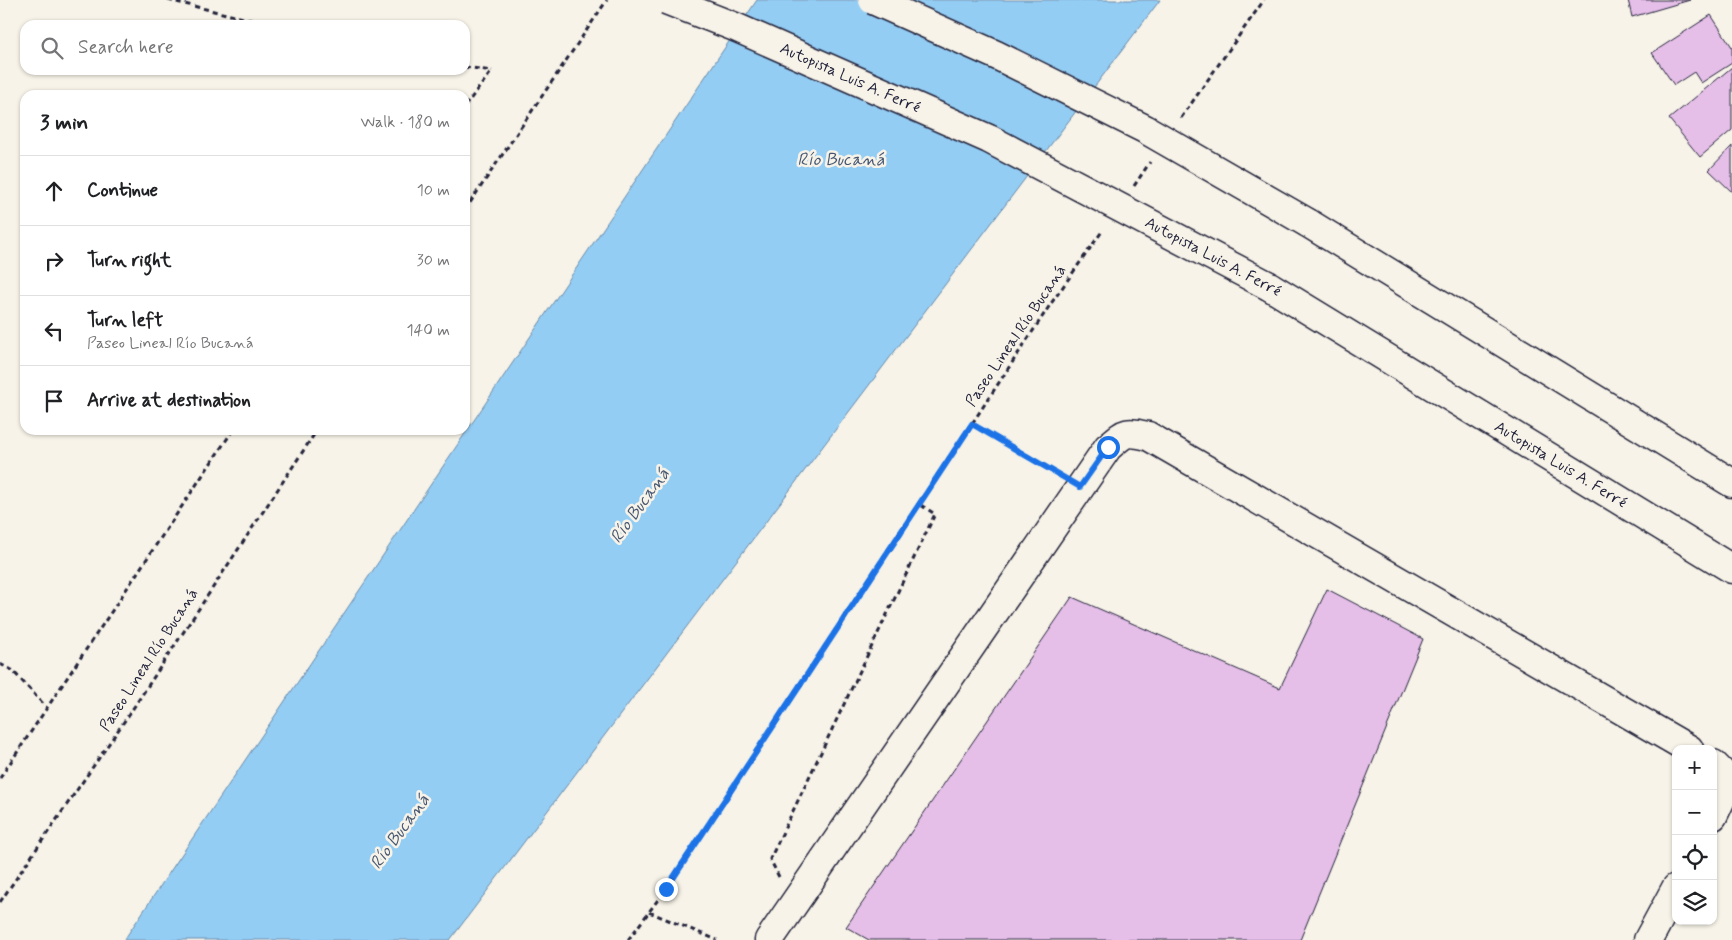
<!DOCTYPE html>
<html lang="en">
<head>
<meta charset="utf-8">
<style>
  body { margin:0; font-family:Mynerve,sans-serif; background:#f2f2f2; color:#202124 }
  .controls { position:absolute; right:15px; bottom:15px; display:grid; overflow:hidden; border-radius:10px; box-shadow:0 1px 4px #0004 }
  .controls button { width:45px; height:45px; display:grid; place-items:center; padding:0; border:0; border-bottom:1px solid #e0e0e0; background:#fff; color:#202124; font:25px sans-serif }
  .stop { position:absolute; width:15px; height:15px; margin:-11px; border:4px solid #1a73e8; border-radius:50%; background:#fff }
  .stop.end { background:#1a73e8; border-color:#fff; box-shadow:0 1px 5px #0008 }
  .list { margin:0; padding:0; list-style:none }
  h2 { display:flex; justify-content:space-between; align-items:center; height:65px; margin:0; padding:0 20px; font-size:21px }
  h2 small { font-size:16px; font-weight:400; color:#757577 }
  .list li { display:grid; grid-template-columns:32px 1fr auto; gap:15px; align-items:center; box-sizing:border-box; height:70px; padding:0 20px; border-top:1px solid #e0e0e0 }
  .list b { display:block; font-size:19px; white-space:nowrap }
  .list p { margin:0; font-size:16px; white-space:nowrap; color:#757577 }
  .list em { font-size:16px; font-style:normal; color:#757577 }
  .icon { flex:none; width:28px; height:28px; fill:none; stroke:currentColor; stroke-width:2; stroke-linecap:round; stroke-linejoin:round }
  .map { position:relative; flex:none; width:1732px; height:940px; overflow:hidden }
  .search { position:absolute; background:#fff; box-shadow:0 1px 4px #0004; left:20px; top:20px; width:450px; height:55px; display:flex; align-items:center; gap:12px; box-sizing:border-box; padding:0 18px; border-radius:15px; color:#757577; font-size:19px }
  .panel { position:absolute; background:#fff; box-shadow:0 1px 4px #0004; left:20px; top:90px; width:450px; height:345px; border-radius:15px }
  .map>svg:first-child { display:block }
  .water { fill:#94cdf4; stroke:#6689aa }
  .building { fill:#e6bfe9; stroke:#22223b }
  .lines { fill:none; stroke-linecap:round; stroke-linejoin:round }
  .minor-casing { stroke:#22223b; stroke-width:31 }
  .highway-casing { stroke:#22223b; stroke-width:31 }
  .path { stroke:#22223b; stroke-width:3; stroke-dasharray:5 4; stroke-linecap:butt }
  .minor { stroke:#f7f3e8; stroke-width:28 }
  .highway { stroke:#f7f3e8; stroke-width:28 }
  .highway-bridge-casing { stroke:#22223b; stroke-width:31; stroke-linecap:butt }
  .highway-bridge { stroke:#f7f3e8; stroke-width:28 }
  .route { stroke:#1a73e8; stroke-width:6 }
  .labels { text-anchor:middle; dominant-baseline:central; stroke-width:5; stroke-linejoin:round; paint-order:stroke }
  .street-label { font-size:16px; fill:#22223b; stroke:#f7f3e8 }
  .water-label { font-size:18px; font-style:italic; fill:#445572; stroke:#f7f3e8 }
</style>
</head>
<body>
<div class="map">
<svg width="1732" height="940" viewBox="0 0 1732 940">
  <rect width="100%" height="100%" fill="#f7f3e8"/>
  <filter id="ink" filterUnits="userSpaceOnUse"><feTurbulence type="fractalNoise" baseFrequency=".02" numOctaves="2"/><feDisplacementMap in="SourceGraphic" scale="10" xChannelSelector="R" yChannelSelector="G"/><feConvolveMatrix kernelMatrix="1 2 1 2 8 2 1 2 1" color-interpolation-filters="sRGB"/></filter>
  <g filter="url(#ink)">
    <!-- water -->
    <path class="water" d="M 757,0 L 1160,0 L 450,940 L 124,940 Z"/>
    <!-- building -->
    <path class="building" d="M 1628,0 L 1690,0 L 1632,17 Z
      M 1711,15 L 1732,47 L 1732,63 L 1701,83 L 1694,72 L 1674,85 L 1652,53 Z
      M 1732,67 L 1732,130 L 1700,157 L 1669,119 Z
      M 1732,146 L 1732,192 L 1709,170 Z
      M 1327,589 L 1423,639 L 1300,940 L 869,940 L 846,927 L 1072,597 L 1280,688 Z"/>
    <g class="lines">
      <!-- minor casing -->
      <g class="minor-casing">
        <path id="minor" d="M 1713,764 L 1721,772 L 1723,795 L 1713,816
          M 769,940 L 1108,447 C 1126,432 1125,431 1148,436 L 1689,749
          M 1648,940 L 1676,888"/>
      </g>
      <!-- highway casing -->
      <g class="highway-casing">
        <g id="highway">
          <path d="M 1308,223 L 1732,483"/>
          <path id="s1" d="M 1269,286 L 1732,569"/>
        </g>
      </g>
      <!-- path -->
      <path class="path" d="M 168,0 L 272,25
        M 465,67 L 492,71
        M 465,106 L 492,71
        M 1181,118 L 1264,0
        M 1134,186 L 1150,162
        M 465,210 L 607,0
        M 972,424 L 1058,474
        M 0,664 L 12,670 L 47,708
        M 0,778 L 233,430
        M 779,877 L 770,859 L 935,514 L 919,504
        M 0,902 L 132,710 L 317,430
        M 649,912 L 717,940
        M 628,940 L 666,889 L 1050,305 L 1103,230"/>
      <!-- minor -->
      <use href="#minor" class="minor"/>
      <!-- highway -->
      <use href="#highway" class="highway"/>
      <!-- highway-bridge casing -->
      <g class="highway-bridge-casing">
        <g id="highway-bridge">
          <path id="s2" d="M 666,0 L 735,27 L 989,139 L 1269,286"/>
          <path d="M 873,0 L 996,55 L 1145,129 L 1308,223"/>
        </g>
      </g>
      <!-- highway-bridge -->
      <use href="#highway-bridge" class="highway-bridge"/>
    </g>
  </g>
  <g class="lines" filter="url(#ink)">
    <!-- route -->
    <path class="route" d="M 666,889 L 972,424 L 1080,487 L 1108,447"/>
  </g>
  <g class="labels">
    <!-- street labels -->
    <g class="street-label">
      <text stroke="none"><textPath href="#s2" startOffset="200">Autopista Luis A. Ferré</textPath></text>
      <text transform="translate(1213 257) rotate(28)">Autopista Luis A. Ferré</text>
      <text transform="translate(1016 336) rotate(-56)">Paseo Lineal Río Bucaná</text>
      <text stroke="none"><textPath href="#s1" startOffset="342">Autopista Luis A. Ferré</textPath></text>
      <text transform="translate(149 660) rotate(-57)">Paseo Lineal Río Bucaná</text>
    </g>
    <!-- water labels -->
    <g class="water-label">
      <text x="841" y="160">Río Bucaná</text>
      <text transform="translate(640 506) rotate(-54)">Río Bucaná</text>
      <text transform="translate(400 832) rotate(-54)">Río Bucaná</text>
    </g>
  </g>
</svg>
<div class="controls">
<button>+</button>
<button>−</button>
<button><svg class="icon" aria-label="locate" viewBox="0 0 24 24"><circle cx="12" cy="12" r="6"/><path d="M12 2v4M12 18v4M2 12h4M18 12h4"/></svg></button>
<button><svg class="icon" aria-label="layers" viewBox="0 0 24 24"><path d="M12 4l9 5-9 5-9-5zM3 14l9 5 9-5"/></svg></button>
</div>
<div class="stop" style="left:1108px;top:447px"></div>
<div class="stop end" style="left:666px;top:889px"></div>
<div class="search"><svg class="icon" aria-label="search" viewBox="0 0 24 24"><circle cx="10" cy="10" r="6"/><path d="M15 15l6 6"/></svg>Search here</div>
<section class="panel">
<h2>3 min<small>Walk · 180 m</small></h2>
<ul class="list">
<li><svg class="icon" aria-label="ahead" viewBox="0 0 24 24"><path d="M12 20V5M6 11l6-6 6 6"/></svg><div><b>Continue</b></div><em>10 m</em></li>
<li><svg class="icon" aria-label="right" viewBox="0 0 24 24"><path d="M7 20v-9h11M14 6l5 5-5 5"/></svg><div><b>Turn right</b></div><em>30 m</em></li>
<li><svg class="icon" aria-label="left" viewBox="0 0 24 24"><path d="M17 20v-9H6M10 6l-5 5 5 5"/></svg><div><b>Turn left</b><p>Paseo Lineal Río Bucaná</p></div><em>140 m</em></li>
<li><svg class="icon" aria-label="arrive" viewBox="0 0 24 24"><path d="M6 21V4h12l-3 4 3 4H6"/></svg><div><b>Arrive at destination</b></div></li>
</ul>
</section>
</div>
</body>
</html>
